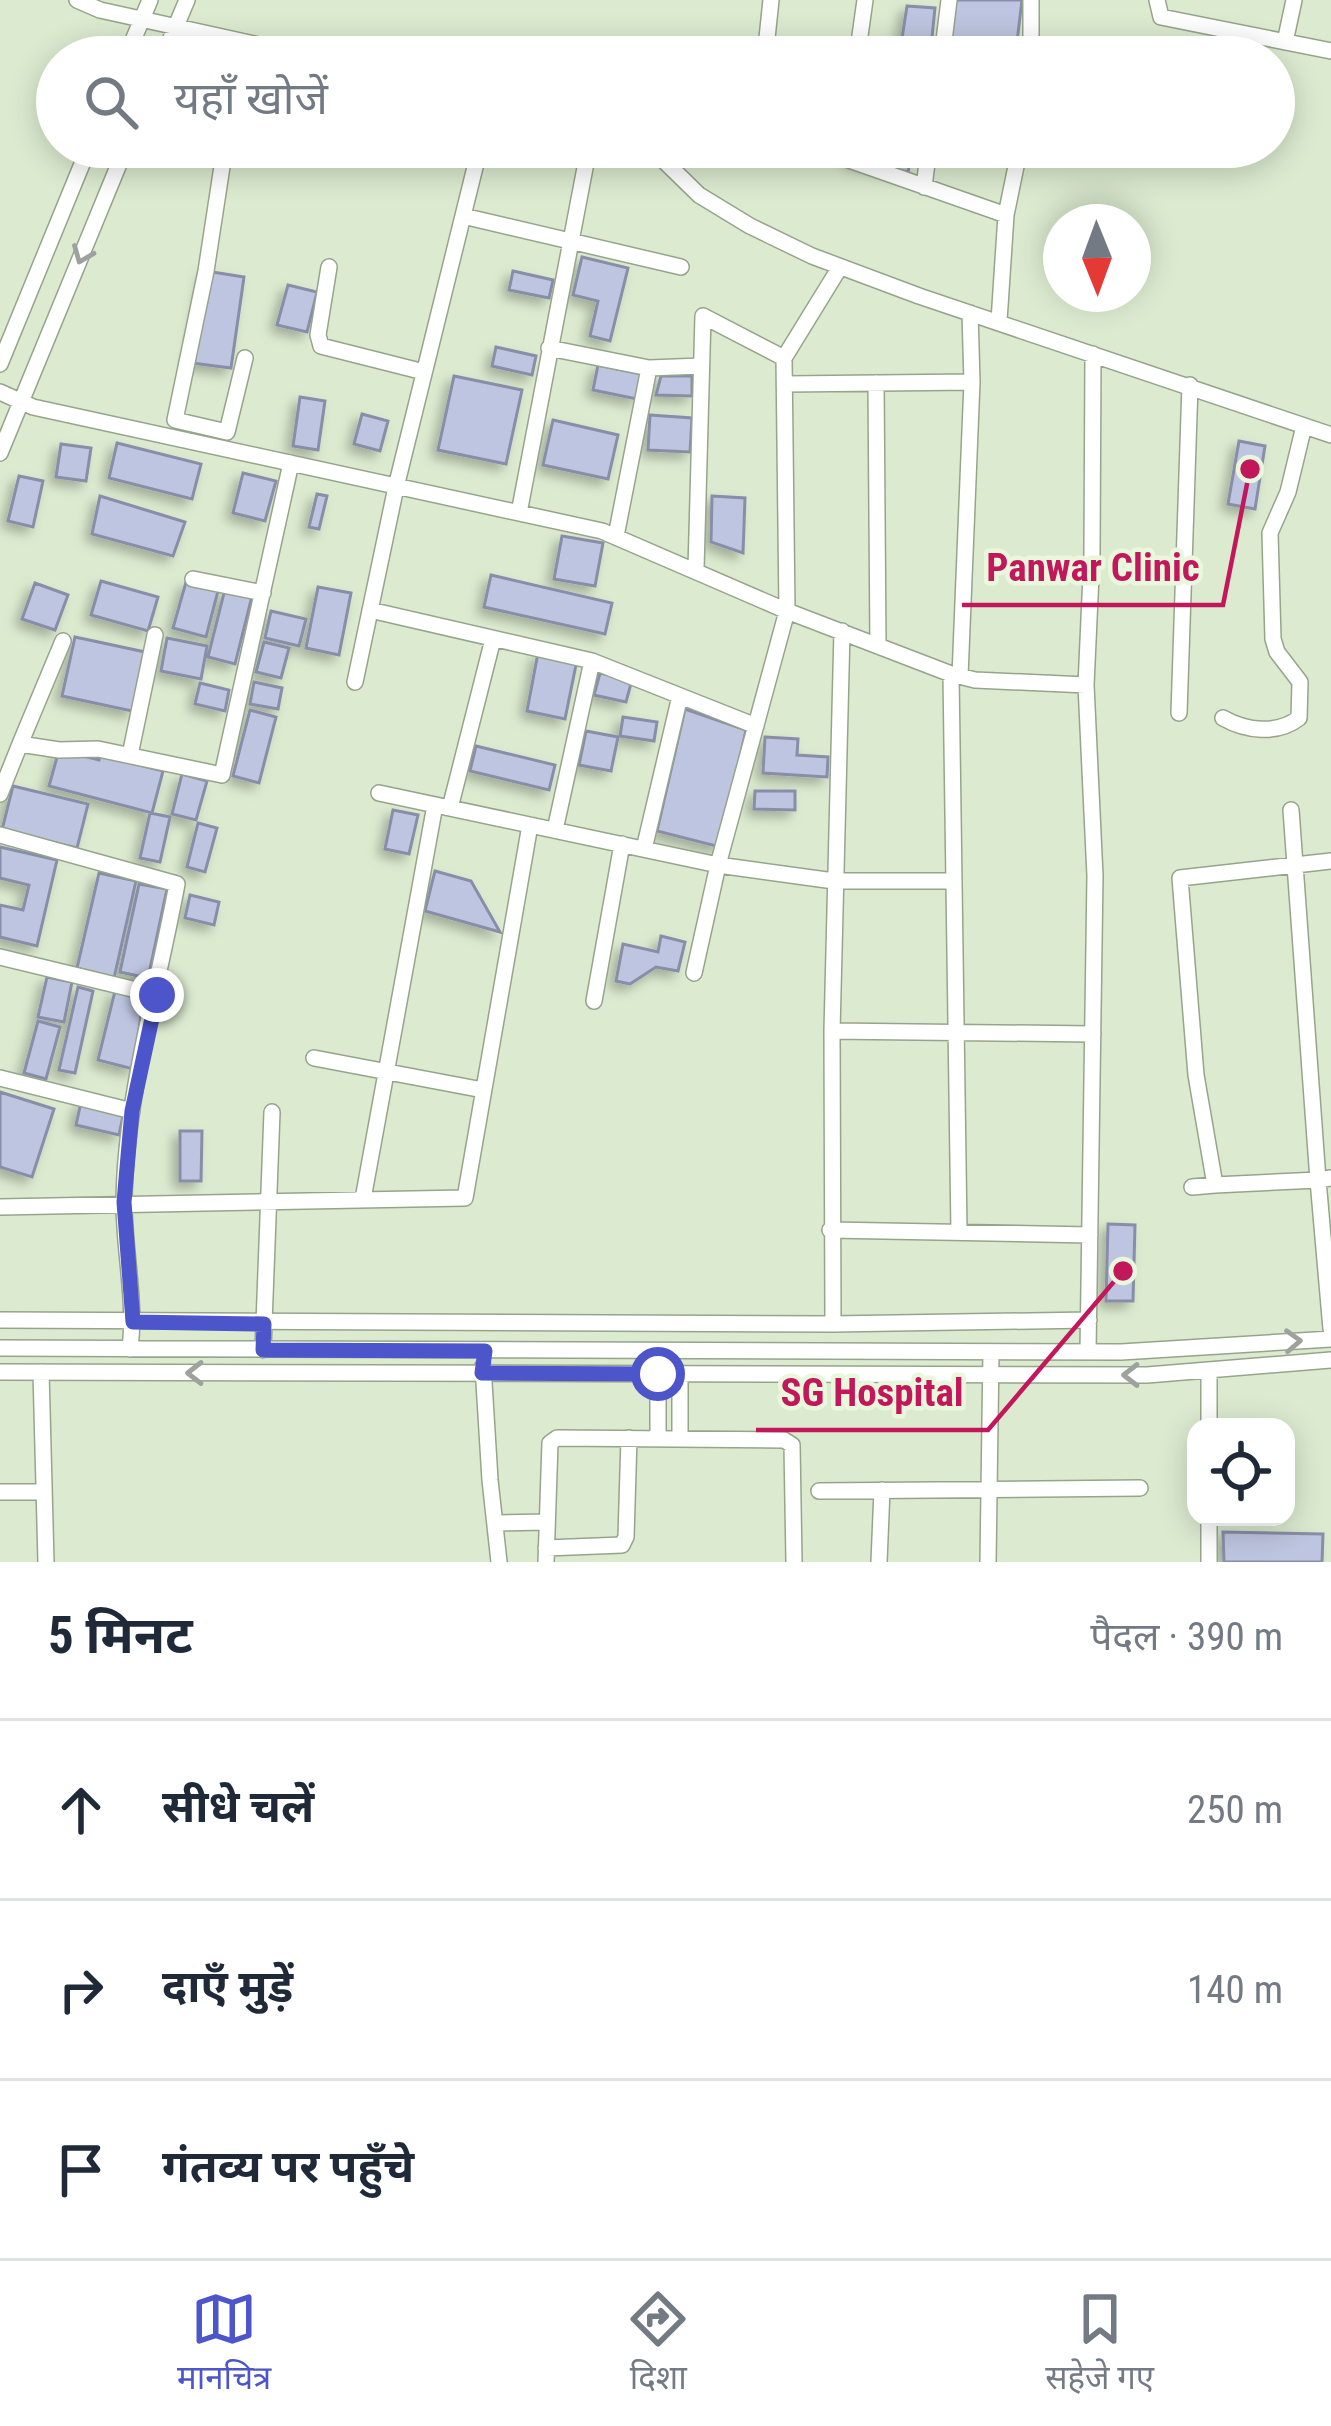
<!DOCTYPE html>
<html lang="hi">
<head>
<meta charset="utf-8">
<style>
  body { margin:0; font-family:"Roboto Condensed","Noto Sans Devanagari",sans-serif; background:#f6f6f7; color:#1f2937 }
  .controls { position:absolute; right:36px; bottom:36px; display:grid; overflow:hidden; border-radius:24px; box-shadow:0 6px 30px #0003 }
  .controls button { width:108px; height:108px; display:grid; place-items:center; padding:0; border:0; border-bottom:3px solid #e0e1e3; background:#fff; color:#1f2937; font:60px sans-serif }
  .compass { position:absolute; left:1043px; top:204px; width:108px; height:108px; border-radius:50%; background:#fff; box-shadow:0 6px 30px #0003; rotate:179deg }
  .stop { position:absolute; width:36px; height:36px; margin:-27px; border:9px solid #4d55cb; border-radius:50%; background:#fff }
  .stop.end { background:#4d55cb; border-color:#fff; box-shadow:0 3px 12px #0008 }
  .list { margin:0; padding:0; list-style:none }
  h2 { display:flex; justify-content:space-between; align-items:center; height:156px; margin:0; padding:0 48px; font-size:51px }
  h2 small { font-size:39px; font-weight:400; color:#747a83 }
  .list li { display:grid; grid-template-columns:78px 1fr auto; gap:36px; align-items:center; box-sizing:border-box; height:180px; padding:0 48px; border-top:3px solid #e0e1e3 }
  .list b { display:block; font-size:45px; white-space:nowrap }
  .list em { font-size:39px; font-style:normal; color:#747a83 }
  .icon { flex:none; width:66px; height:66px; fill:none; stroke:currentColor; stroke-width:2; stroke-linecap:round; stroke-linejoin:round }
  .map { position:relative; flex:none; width:1331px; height:1562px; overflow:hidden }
  .search { position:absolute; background:#fff; box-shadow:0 6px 30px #0003; left:36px; right:36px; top:36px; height:132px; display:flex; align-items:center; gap:30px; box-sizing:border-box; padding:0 42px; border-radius:66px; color:#747a83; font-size:45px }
  .sheet { height:696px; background:#fff }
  nav { display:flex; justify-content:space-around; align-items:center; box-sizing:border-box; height:168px; border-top:3px solid #e0e1e3; background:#fff; font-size:33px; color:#747a83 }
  nav a { display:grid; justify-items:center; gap:6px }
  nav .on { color:#4d55cb }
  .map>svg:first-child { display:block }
  .building { fill:#bec5e0; stroke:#888ea8; stroke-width:3; filter:url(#shadow) }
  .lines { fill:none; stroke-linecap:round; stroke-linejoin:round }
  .minor-casing { stroke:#97a48c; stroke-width:18 }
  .minor { stroke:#fff; stroke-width:15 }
  .oneway { stroke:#9fa19d }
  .route { stroke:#4d55cb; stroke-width:15 }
  .leader { fill:none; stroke:#c2185b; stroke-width:4.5 }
  .callout-dot { fill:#c2185b; stroke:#e9f8dd; stroke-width:4.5 }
  .callout-label { font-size:39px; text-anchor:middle; font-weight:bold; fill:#c2185b; stroke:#e9f8dd; stroke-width:9; stroke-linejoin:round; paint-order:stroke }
</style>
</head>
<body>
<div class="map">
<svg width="1331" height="1562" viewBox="0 0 1331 1562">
  <defs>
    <filter id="shadow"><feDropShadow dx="-6" dy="6" stdDeviation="6" flood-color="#0004"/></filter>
  </defs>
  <rect width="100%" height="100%" fill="#dcebd0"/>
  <!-- building -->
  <path class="building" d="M 956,0 L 1022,0 L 1017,42 L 979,38 L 977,57 L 949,57 Z
    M 907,6 L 935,8 L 930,57 L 900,51 Z
    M 781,46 L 816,52 L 815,57 L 779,57 Z
    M 852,147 L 913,147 L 908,172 L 850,160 Z
    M 582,257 L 628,268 L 610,341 L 590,336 L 598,301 L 573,295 Z
    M 206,271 L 244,277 L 231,368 L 192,363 Z
    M 513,271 L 553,280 L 549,298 L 509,290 Z
    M 288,285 L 317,292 L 307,332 L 277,325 Z
    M 496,347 L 536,356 L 532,375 L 492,366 Z
    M 598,365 L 642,374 L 637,399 L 593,390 Z
    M 454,376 L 522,390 L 506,464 L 438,450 Z
    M 661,376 L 692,376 L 692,396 L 656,395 Z
    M 300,397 L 325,401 L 318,450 L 293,446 Z
    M 362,414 L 388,421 L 380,451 L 354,444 Z
    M 650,415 L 692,418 L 690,452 L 648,450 Z
    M 553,420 L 618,435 L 608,479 L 543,465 Z
    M 1239,441 L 1265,446 L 1255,509 L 1228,504 Z
    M 117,443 L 201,464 L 192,499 L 109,478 Z
    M 61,444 L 91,448 L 86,481 L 56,477 Z
    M 243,473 L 276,481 L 265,521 L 233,513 Z
    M 19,476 L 43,481 L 33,527 L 8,521 Z
    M 317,494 L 327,496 L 319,529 L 309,527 Z
    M 100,496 L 185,522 L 173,556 L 92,534 Z
    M 712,496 L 745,498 L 743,553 L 711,542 Z
    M 562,536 L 603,543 L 595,586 L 554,579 Z
    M 491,575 L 612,603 L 605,634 L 484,607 Z
    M 101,581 L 158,597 L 148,631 L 91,615 Z
    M 186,582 L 218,591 L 206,637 L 173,628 Z
    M 35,583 L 68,595 L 55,630 L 22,619 Z
    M 318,587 L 351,593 L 339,655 L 306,648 Z
    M 225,589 L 252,596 L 235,664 L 208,657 Z
    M 271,611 L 306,619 L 299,646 L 265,638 Z
    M 75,637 L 145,652 L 132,711 L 62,696 Z
    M 167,638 L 207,646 L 201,679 L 161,671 Z
    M 264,642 L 289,648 L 281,678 L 256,672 Z
    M 538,653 L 577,660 L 565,719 L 527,711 Z
    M 600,673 L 632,680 L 626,702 L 594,695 Z
    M 254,682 L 282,688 L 278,709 L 250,704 Z
    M 200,683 L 229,690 L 225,711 L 195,704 Z
    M 685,709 L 746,730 L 720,847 L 657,831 Z
    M 250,710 L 276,717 L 259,783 L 233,776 Z
    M 623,717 L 657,722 L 654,741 L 620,736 Z
    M 586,731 L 618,737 L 611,771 L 579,765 Z
    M 765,737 L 798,739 L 797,755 L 828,757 L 827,777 L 763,773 Z
    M 476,746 L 555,765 L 549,790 L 470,771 Z
    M 59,750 L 99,760 L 100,755 L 163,771 L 152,813 L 49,786 Z
    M 182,774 L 207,781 L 196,820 L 172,814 Z
    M 13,786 L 88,804 L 77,848 L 2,830 Z
    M 755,791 L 795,791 L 795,810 L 754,809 Z
    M 393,810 L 418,815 L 409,854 L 385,849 Z
    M 150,813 L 170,817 L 160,862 L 140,858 Z
    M 198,823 L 217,828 L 205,872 L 187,867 Z
    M 0,847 L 57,860 L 37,946 L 0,937 L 0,905 L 23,910 L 29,885 L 0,878 Z
    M 435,871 L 471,881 L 500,932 L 425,911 Z
    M 99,873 L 136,881 L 114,978 L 77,968 Z
    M 139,884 L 167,889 L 148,978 L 120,972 Z
    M 190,895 L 219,902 L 214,925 L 185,918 Z
    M 661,936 L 685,942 L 678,971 L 656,967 L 630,984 L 616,981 L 623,944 L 658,952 Z
    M 47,977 L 72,982 L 64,1022 L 38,1017 Z
    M 78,987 L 93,991 L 75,1073 L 59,1070 Z
    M 115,991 L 144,996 L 133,1069 L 98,1060 Z
    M 38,1021 L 60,1027 L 46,1079 L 24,1073 Z
    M 0,1092 L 54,1109 L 32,1177 L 0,1167 Z
    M 81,1102 L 124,1111 L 119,1135 L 76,1125 Z
    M 180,1131 L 202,1131 L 201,1181 L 180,1181 Z
    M 1108,1224 L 1135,1225 L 1133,1301 L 1106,1301 Z
    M 1223,1532 L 1323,1534 L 1322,1562 L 1224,1562 Z"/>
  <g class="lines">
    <!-- minor casing -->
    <g class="minor-casing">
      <path id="minor" d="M 77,0 L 100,10 L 313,57
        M 1031,0 L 1031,57
        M 1157,0 L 1161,17 L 1331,51
        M 1285,42 L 1294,0
        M 126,57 L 150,0
        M 163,57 L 187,0
        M 765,57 L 771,0
        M 857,57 L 865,0
        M 942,57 L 949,0
        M 225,147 L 206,271 L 175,420 L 227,432 L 245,358
        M 650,147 L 699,195 L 750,226 L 812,256 L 919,296 L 1331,435
        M 812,147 L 1006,215
        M 924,187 L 929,147
        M 463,216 L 681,267
        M 329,267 L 318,335 L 321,346 L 424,372
        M 999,321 L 1006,215 L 1020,147
        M 549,348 L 649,368 L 701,366
        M 0,364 L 89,147
        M 876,383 L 878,646
        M 786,384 L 972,382
        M 0,392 L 33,407 L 602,531 L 787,611 L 951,674 L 975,680 L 1086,685 L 1092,553 L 1093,354
        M 0,453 L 126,147
        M 519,513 L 589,147
        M 616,536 L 649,368
        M 696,569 L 703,316 L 784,358
        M 193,579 L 263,593
        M 370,610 L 592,661 L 756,726
        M 951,674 L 959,1232
        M 960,676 L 972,382 L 970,313
        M 355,682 L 396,487 L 480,147
        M 1086,685 L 1095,876 L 1088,1352
        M 1179,713 L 1190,385
        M 1223,718 C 1246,731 1277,735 1299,718 L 1300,682 L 1277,652 L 1273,639 L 1270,533 L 1288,492 L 1304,426
        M 20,744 L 63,641
        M 130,755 L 155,635
        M 379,793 L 718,865 L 834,881 L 954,881
        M 0,794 L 20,744 L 59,750 L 98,749 L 222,775 L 291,463
        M 450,808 L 493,639
        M 1291,810 L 1318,1180 L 1215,1185 L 1196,1075 L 1180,878 L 1331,861
        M 555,830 L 592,661
        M 0,835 L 177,884 C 158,987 125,1098 124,1202 C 124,1252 136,1300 130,1349
        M 644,849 L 680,696
        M 0,957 L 157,995
        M 694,973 L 718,865 L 787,611 L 784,358 L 840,267
        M 594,1001 L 622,844
        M 832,1031 L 1093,1034
        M 314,1058 L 483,1090
        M 0,1078 L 132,1111
        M 1331,1178 L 1318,1180 L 1331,1329
        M 1192,1187 L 1215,1185
        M 363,1199 L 435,805
        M 0,1207 L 465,1198 L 530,825
        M 830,1230 L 1090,1235
        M 0,1320 L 833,1324 L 1089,1320
        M 833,1324 L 832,1031 L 842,631
        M 0,1348 L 1121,1352 L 1331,1339
        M 263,1350 L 272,1112
        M 483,1366 L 490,1480 L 499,1562
        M 1209,1370 L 1209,1427
        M 0,1372 L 1147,1375 L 1331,1360
        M 41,1372 L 46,1562
        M 658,1438 L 658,1374
        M 680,1438 L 680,1374
        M 819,1491 L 1140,1488
        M 0,1492 L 43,1492
        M 1209,1517 L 1209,1562
        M 495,1523 L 546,1522
        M 546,1548 L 622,1545 L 626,1537 L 629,1438
        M 546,1562 L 550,1443 L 557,1438 L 784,1440 L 792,1445 L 794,1562
        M 879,1562 L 882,1490
        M 988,1562 L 991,1352"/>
    </g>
    <!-- minor -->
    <use href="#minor" class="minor"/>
  </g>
  <!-- one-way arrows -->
  <defs><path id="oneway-chevron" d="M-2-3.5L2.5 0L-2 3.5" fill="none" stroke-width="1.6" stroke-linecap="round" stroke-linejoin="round" transform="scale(3)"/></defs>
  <g class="oneway">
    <use href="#oneway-chevron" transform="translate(82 255) rotate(112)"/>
    <use href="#oneway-chevron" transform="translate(1293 1341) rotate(-3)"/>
    <use href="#oneway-chevron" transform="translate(195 1373) rotate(-180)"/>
    <use href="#oneway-chevron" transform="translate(1131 1375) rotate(180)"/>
  </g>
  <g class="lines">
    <!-- route -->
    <path class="route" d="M 157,995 L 132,1111 L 124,1202 L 133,1322 L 264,1324 L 263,1350 L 485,1351 L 482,1373 L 658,1374"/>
  </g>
  <!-- callouts -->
  <path class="leader" d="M1250 469L1223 605H962M1123 1271L988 1430H756"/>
  <g class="callout-dot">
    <circle cx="1250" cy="469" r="12"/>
    <circle cx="1123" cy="1271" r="12"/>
  </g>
  <g class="callout-label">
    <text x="1093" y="581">Panwar Clinic</text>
    <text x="872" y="1406">SG Hospital</text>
  </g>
</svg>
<div class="controls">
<button><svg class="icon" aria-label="locate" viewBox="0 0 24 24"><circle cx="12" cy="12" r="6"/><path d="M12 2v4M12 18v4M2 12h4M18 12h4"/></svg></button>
</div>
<svg class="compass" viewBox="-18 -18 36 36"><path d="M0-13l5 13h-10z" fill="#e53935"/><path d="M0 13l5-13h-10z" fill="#747a83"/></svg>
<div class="stop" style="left:658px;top:1374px"></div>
<div class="stop end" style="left:157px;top:995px"></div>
<div class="search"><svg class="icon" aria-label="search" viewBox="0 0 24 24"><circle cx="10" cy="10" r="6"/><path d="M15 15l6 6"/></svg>यहाँ खोजें</div>
</div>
<section class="sheet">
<h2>5 मिनट<small>पैदल · 390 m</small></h2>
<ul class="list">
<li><svg class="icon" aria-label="ahead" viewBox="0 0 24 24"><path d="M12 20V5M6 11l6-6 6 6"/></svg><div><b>सीधे चलें</b></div><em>250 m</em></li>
<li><svg class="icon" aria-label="right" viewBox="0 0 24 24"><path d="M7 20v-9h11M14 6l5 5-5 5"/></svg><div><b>दाएँ मुड़ें</b></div><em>140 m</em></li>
<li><svg class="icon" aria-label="arrive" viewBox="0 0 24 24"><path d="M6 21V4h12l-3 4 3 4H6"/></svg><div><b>गंतव्य पर पहुँचे</b></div></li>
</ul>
</section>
<nav>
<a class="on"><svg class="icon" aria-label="map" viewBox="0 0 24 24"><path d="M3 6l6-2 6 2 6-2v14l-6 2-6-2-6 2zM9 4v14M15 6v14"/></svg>मानचित्र</a>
<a><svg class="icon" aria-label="directions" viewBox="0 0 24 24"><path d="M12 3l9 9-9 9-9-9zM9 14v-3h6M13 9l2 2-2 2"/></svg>दिशा</a>
<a><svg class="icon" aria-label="saved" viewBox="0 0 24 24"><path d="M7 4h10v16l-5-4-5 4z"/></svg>सहेजे गए</a>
</nav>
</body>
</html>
